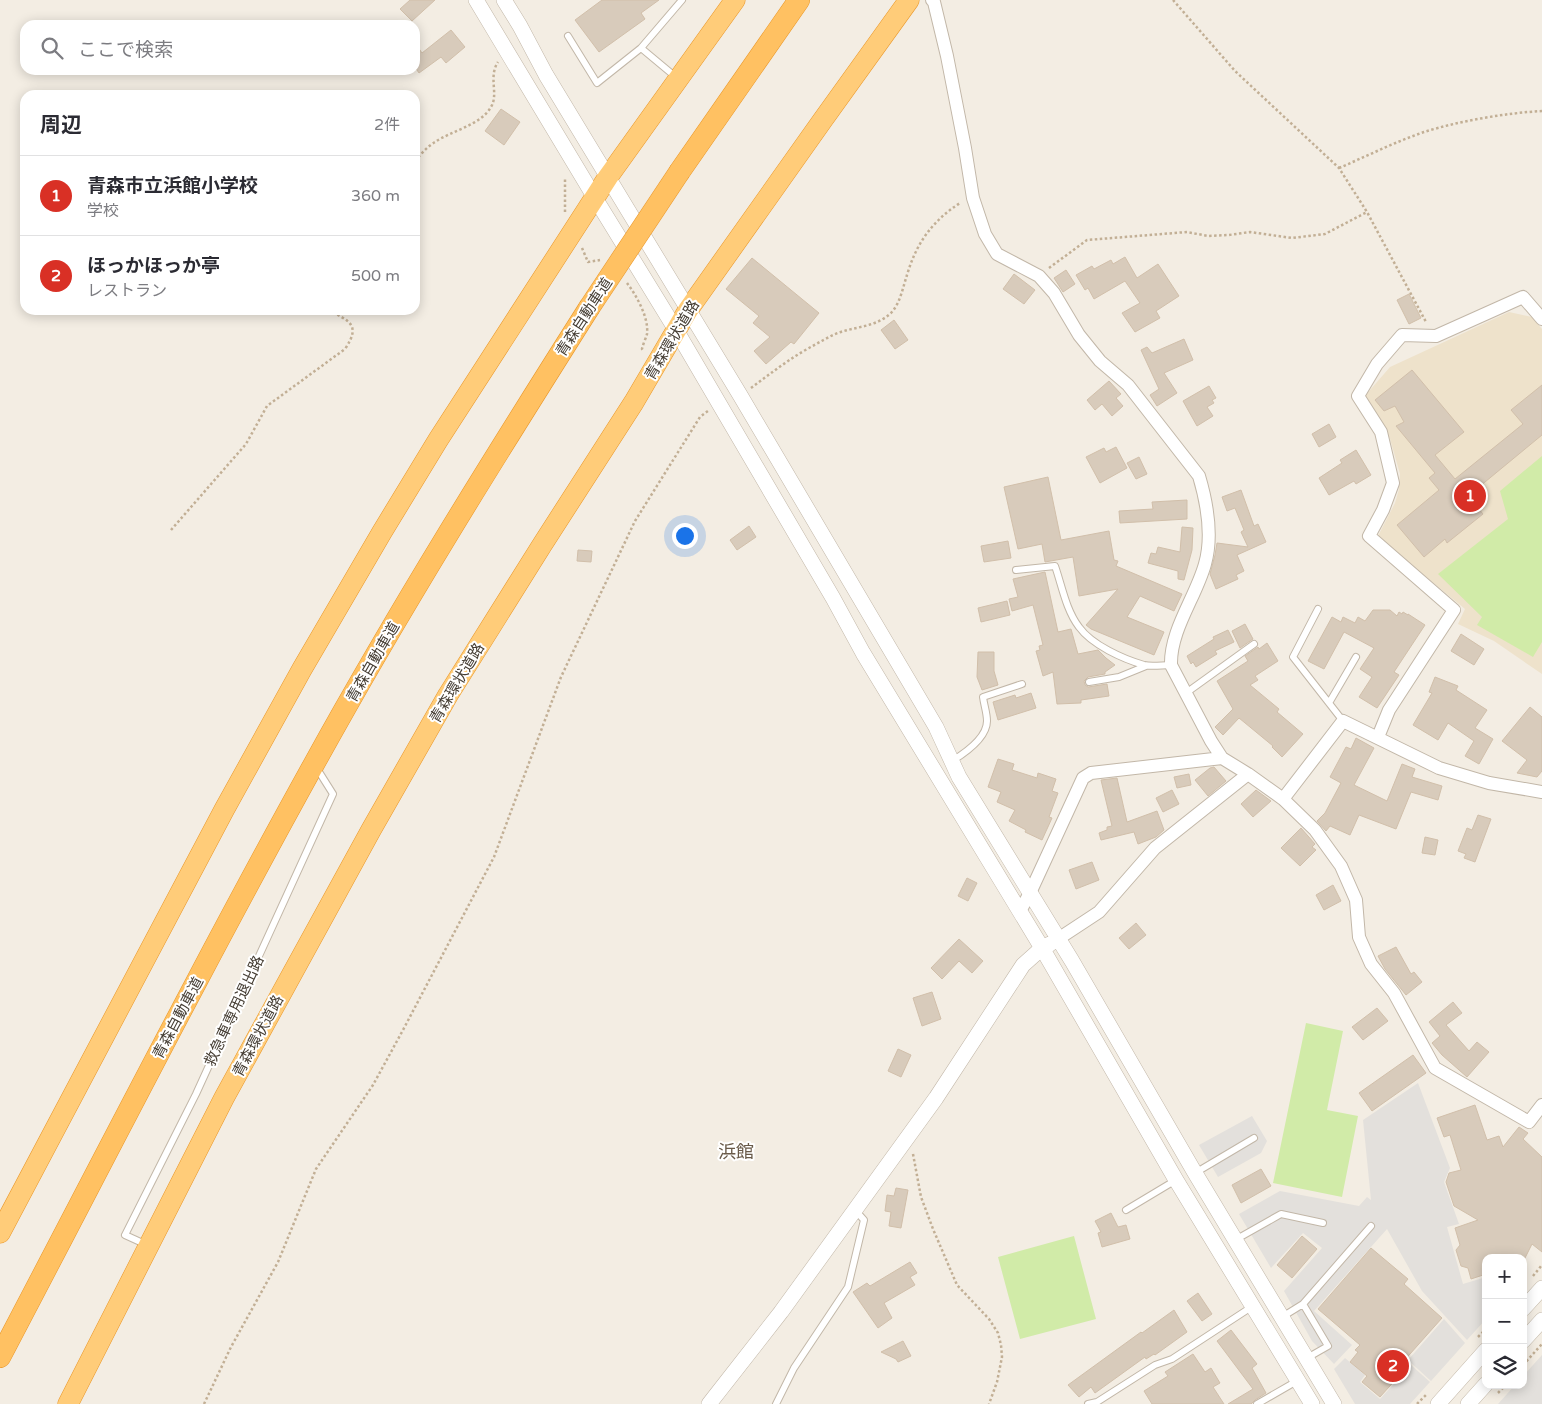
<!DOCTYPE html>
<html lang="ja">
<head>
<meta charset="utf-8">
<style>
  body { margin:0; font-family:"Varela Round","Noto Sans JP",sans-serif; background:#f2f2f3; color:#2b2b33 }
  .controls { position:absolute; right:15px; bottom:15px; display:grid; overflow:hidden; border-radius:10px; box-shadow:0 2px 12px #0003 }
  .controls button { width:45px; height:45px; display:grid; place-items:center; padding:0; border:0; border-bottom:1px solid #e1e1e2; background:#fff; color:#2b2b33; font:25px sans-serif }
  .you { position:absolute; left:684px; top:535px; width:18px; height:18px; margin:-12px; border:4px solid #fff; border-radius:50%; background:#1a73e8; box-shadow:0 0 0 8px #1a73e833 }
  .badge { display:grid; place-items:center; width:32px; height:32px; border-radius:50%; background:#d93025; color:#fff; font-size:16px; font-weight:700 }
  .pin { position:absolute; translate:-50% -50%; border:2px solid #fff; box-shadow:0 1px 5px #0006 }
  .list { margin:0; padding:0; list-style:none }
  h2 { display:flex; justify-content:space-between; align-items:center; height:65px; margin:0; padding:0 20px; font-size:21px }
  h2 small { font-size:16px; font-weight:400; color:#7c7c81 }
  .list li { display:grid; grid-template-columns:32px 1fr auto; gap:15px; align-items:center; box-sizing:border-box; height:80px; padding:0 20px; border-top:1px solid #e1e1e2 }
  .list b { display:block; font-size:19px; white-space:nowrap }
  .list p { margin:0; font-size:16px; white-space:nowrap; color:#7c7c81 }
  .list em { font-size:16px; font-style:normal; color:#7c7c81 }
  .icon { flex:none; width:28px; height:28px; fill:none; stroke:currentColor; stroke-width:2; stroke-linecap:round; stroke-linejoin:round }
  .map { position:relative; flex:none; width:1542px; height:1404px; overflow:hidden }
  .search { position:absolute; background:#fff; box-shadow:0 2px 12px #0003; left:20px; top:20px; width:400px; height:55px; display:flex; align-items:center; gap:12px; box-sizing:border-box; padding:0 18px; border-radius:15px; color:#7c7c81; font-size:19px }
  .panel { position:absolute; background:#fff; box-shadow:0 2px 12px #0003; left:20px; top:90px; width:400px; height:225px; border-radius:15px }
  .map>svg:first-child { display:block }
  .education { fill:#eee2cb }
  .green { fill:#d1eba8 }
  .parking { fill:#e3e0dc }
  .building { fill:#d8cbbb; stroke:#d1bfaa }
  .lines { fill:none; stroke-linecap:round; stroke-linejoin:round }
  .service-casing { stroke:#c2b7a8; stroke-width:8 }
  .minor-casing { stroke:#c2b7a8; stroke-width:14 }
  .tertiary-casing { stroke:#c2b7a8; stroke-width:16 }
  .trunk-casing { stroke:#e99627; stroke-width:21 }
  .motorway-casing { stroke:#e99627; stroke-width:22 }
  .path { stroke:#c2af95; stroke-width:2.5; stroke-dasharray:2.5 2.5; stroke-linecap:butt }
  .service { stroke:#fff; stroke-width:6 }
  .minor { stroke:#fff; stroke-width:12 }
  .tertiary { stroke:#fff; stroke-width:15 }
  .trunk { stroke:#ffcc79; stroke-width:20 }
  .motorway { stroke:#ffc162; stroke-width:21 }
  .motorway-bridge-casing { stroke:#e99627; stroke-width:22; stroke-linecap:butt }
  .motorway-bridge { stroke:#ffc162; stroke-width:21 }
  .labels { text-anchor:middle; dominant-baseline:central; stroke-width:4; stroke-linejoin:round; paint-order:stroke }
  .street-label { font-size:15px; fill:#453d33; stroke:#fff }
  .quarter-label { font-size:18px; fill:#695a49; stroke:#fff }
</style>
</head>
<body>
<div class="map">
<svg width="1542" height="1404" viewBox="0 0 1542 1404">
  <rect width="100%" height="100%" fill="#f3ede3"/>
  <!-- education -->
  <path class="education" d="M 1509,312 L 1532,317 L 1542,329 L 1542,674 L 1494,641 L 1458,624 L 1465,609 L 1385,543 L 1378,536 L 1395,503 L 1399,489 L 1400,474 L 1390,439 L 1379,418 L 1364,397 L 1390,367 Z"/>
  <!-- green -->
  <path class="green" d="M 1542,456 L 1542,642 L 1533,657 L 1477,625 L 1482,617 L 1438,574 L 1508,519 L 1500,491 Z
    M 1306,1023 L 1343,1031 L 1327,1110 L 1358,1116 L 1342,1197 L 1273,1183 Z
    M 1074,1236 L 1096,1319 L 1020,1339 L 998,1257 Z"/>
  <!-- parking -->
  <path class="parking" d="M 1418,1083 L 1450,1168 L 1444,1182 L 1459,1224 L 1447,1227 L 1463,1284 L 1486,1277 L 1486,1319 L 1467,1340 L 1422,1291 L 1387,1229 L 1314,1311 L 1352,1345 L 1334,1364 L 1312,1341 L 1284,1291 L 1322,1248 L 1303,1233 L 1271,1268 L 1239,1214 L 1280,1191 L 1359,1206 L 1367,1197 L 1371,1200 L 1363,1120 Z
    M 1252,1116 L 1267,1141 L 1261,1153 L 1218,1177 L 1199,1145 Z
    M 1444,1319 L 1465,1343 L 1431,1381 L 1408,1360 Z
    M 1542,1355 L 1542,1404 L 1498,1404 L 1515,1385 L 1523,1385 L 1523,1376 Z
    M 1345,1358 L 1365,1375 L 1360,1382 L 1380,1399 L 1411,1365 L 1430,1382 L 1410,1404 L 1355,1404 L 1334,1369 Z"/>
  <!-- building -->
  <path class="building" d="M 410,0 L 435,0 L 412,21 L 400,9 Z
    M 602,0 L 659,0 L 641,13 L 645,19 L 599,52 L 575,20 Z
    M 451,30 L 465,47 L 446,63 L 441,57 L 419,73 L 415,67 L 415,43 L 422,53 Z
    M 501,109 L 520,122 L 504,145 L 485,131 Z
    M 1125,257 L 1137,278 L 1158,264 L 1179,296 L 1156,311 L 1160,318 L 1135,332 L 1122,313 L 1140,303 L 1125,281 L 1094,299 L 1088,288 L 1085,290 L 1076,275 L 1092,266 L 1094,269 L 1111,260 L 1113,264 Z
    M 752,258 L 819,313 L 794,344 L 791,342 L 766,364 L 754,351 L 770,337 L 753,323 L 759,316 L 726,289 Z
    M 1066,270 L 1075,284 L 1063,292 L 1054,278 Z
    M 1014,274 L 1035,290 L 1024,304 L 1003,289 Z
    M 1409,294 L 1421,318 L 1409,324 L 1397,300 Z
    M 894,320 L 908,340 L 895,349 L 881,330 Z
    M 1184,339 L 1193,360 L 1164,373 L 1177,393 L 1157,406 L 1150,395 L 1159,389 L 1141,350 L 1147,347 L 1152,353 Z
    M 1412,370 L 1464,432 L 1435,455 L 1455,479 L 1523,424 L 1511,410 L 1542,385 L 1542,435 L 1468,496 L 1483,514 L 1447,543 L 1445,539 L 1424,557 L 1397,525 L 1439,490 L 1429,478 L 1435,473 L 1396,426 L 1404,422 L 1395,406 L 1384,411 L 1375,400 Z
    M 1109,381 L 1121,394 L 1116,398 L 1123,406 L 1112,416 L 1102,404 L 1095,410 L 1087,400 Z
    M 1209,386 L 1216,398 L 1212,400 L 1214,403 L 1207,407 L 1213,416 L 1197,426 L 1183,401 Z
    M 1329,424 L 1336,437 L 1319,447 L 1312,434 Z
    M 1116,447 L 1127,468 L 1100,483 L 1086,457 L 1104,448 L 1106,452 Z
    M 1356,450 L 1371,475 L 1356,484 L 1354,481 L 1329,495 L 1319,478 L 1342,463 L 1340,460 Z
    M 1139,457 L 1147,474 L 1136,479 L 1127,463 Z
    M 1048,477 L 1061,540 L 1109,531 L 1114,560 L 1118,561 L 1116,566 L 1182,594 L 1174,611 L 1140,596 L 1127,617 L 1164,632 L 1154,655 L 1091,629 L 1086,625 L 1118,589 L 1079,596 L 1073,557 L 1045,562 L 1042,544 L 1018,549 L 1004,487 Z
    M 1241,490 L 1254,526 L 1258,524 L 1266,542 L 1237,555 L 1244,571 L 1236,575 L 1238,579 L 1216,589 L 1210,574 L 1215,555 L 1217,543 L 1248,547 L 1241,532 L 1244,530 L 1235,508 L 1227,511 L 1222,497 Z
    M 1187,500 L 1187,519 L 1120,523 L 1119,511 L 1153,509 L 1152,502 Z
    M 749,526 L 756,537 L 737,550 L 730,540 Z
    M 1182,527 L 1193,528 L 1192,550 L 1184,580 L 1178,579 L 1178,571 L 1148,563 L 1151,553 L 1156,554 L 1158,547 L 1180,552 Z
    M 1008,541 L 1011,558 L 984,562 L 981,546 Z
    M 578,550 L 592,551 L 591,562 L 577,561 Z
    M 1045,572 L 1058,632 L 1071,629 L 1078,654 L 1098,650 L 1106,658 L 1115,665 L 1105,672 L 1105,674 L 1088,677 L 1084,681 L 1085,685 L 1088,687 L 1107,684 L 1109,696 L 1081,700 L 1081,703 L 1057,704 L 1053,672 L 1043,676 L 1036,651 L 1040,650 L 1039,646 L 1043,645 L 1033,605 L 1012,611 L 1009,599 L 1018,597 L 1013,579 Z
    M 1007,601 L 1010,615 L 981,622 L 978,608 Z
    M 1373,610 L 1390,610 L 1397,616 L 1399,612 L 1402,614 L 1403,612 L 1408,615 L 1408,614 L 1425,625 L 1394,672 L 1399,675 L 1377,708 L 1359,697 L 1372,677 L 1360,669 L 1374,648 L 1344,632 L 1324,669 L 1308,661 L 1332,617 L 1341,622 L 1343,617 L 1355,623 L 1358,617 L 1365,621 Z
    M 1245,624 L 1253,639 L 1240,648 L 1232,631 Z
    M 1228,630 L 1234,642 L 1215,651 L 1217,654 L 1196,667 L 1193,662 L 1191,664 L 1187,656 L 1214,639 L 1213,637 Z
    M 1461,634 L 1484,649 L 1474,665 L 1451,651 Z
    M 1267,643 L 1278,661 L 1255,676 L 1258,680 L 1250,685 L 1279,709 L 1277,712 L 1303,734 L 1282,757 L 1272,747 L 1273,746 L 1239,718 L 1223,735 L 1215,727 L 1233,709 L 1217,681 L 1248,661 L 1245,656 L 1258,647 L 1259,649 Z
    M 978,652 L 994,652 L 994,671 L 998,685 L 982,690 L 977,677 Z
    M 1435,677 L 1458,686 L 1456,690 L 1487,710 L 1475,728 L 1493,739 L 1479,764 L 1465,756 L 1474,741 L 1448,723 L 1438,740 L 1413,725 L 1432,693 L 1429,692 Z
    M 1031,693 L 1036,708 L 998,720 L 993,702 L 1015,695 L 1016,698 Z
    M 1530,707 L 1542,717 L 1542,771 L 1537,777 L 1517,773 L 1527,760 L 1502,741 Z
    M 1356,738 L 1374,748 L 1354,785 L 1387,801 L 1402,764 L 1415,769 L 1412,777 L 1442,786 L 1438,800 L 1411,792 L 1396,829 L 1359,815 L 1350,835 L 1330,826 L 1326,831 L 1317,821 L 1325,813 L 1341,783 L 1330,777 L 1346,747 L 1351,749 Z
    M 998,759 L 1014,764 L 1012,770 L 1037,778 L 1038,773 L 1056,779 L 1052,791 L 1058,793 L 1049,817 L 1052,818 L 1042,840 L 1025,832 L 1026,830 L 1009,821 L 1015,810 L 997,802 L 1001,792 L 988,787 Z
    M 1214,767 L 1226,781 L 1208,796 L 1195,780 L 1210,768 Z
    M 1189,774 L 1191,785 L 1177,788 L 1174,777 Z
    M 1117,778 L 1127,822 L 1157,811 L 1164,830 L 1156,837 L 1138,844 L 1134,832 L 1101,840 L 1099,833 L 1107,830 L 1107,827 L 1112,826 L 1101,780 Z
    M 1172,790 L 1179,804 L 1163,812 L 1156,798 Z
    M 1256,790 L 1271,801 L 1253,817 L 1241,804 Z
    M 1478,815 L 1491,819 L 1475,862 L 1464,858 L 1466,854 L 1458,851 L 1467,828 L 1472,830 Z
    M 1301,828 L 1315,844 L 1312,847 L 1316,850 L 1300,866 L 1281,848 Z
    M 1425,837 L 1438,840 L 1435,855 L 1422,853 Z
    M 1092,862 L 1099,880 L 1076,889 L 1069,870 Z
    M 967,878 L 977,883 L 968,901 L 958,896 Z
    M 1333,885 L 1341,901 L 1324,910 L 1316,895 Z
    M 1136,923 L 1146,935 L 1129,949 L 1119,938 Z
    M 959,939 L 983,961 L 972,973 L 959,961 L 942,979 L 931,968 Z
    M 1396,947 L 1411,974 L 1414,972 L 1422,982 L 1406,995 L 1385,969 L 1378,956 Z
    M 932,992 L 941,1019 L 922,1026 L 913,998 Z
    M 1453,1002 L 1462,1013 L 1446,1025 L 1469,1051 L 1477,1042 L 1489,1052 L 1467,1077 L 1442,1055 L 1432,1043 L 1440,1036 L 1429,1022 Z
    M 1377,1008 L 1388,1021 L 1363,1040 L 1352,1027 Z
    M 898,1049 L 911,1055 L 901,1077 L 888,1071 Z
    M 1413,1055 L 1426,1073 L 1372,1111 L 1359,1093 Z
    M 1475,1105 L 1487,1140 L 1499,1136 L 1503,1147 L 1519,1127 L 1528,1133 L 1523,1139 L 1542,1157 L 1542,1252 L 1532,1244 L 1525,1258 L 1486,1258 L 1486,1274 L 1471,1279 L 1468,1268 L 1461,1266 L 1456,1250 L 1460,1245 L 1455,1228 L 1478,1220 L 1454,1206 L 1446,1182 L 1449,1173 L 1461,1170 L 1450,1135 L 1444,1137 L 1437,1118 Z
    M 1261,1169 L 1271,1186 L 1241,1203 L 1232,1185 Z
    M 896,1188 L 908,1190 L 901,1228 L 889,1226 L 891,1212 L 885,1211 L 887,1195 L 894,1196 Z
    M 1111,1213 L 1118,1227 L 1126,1225 L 1130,1239 L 1102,1247 L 1098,1233 L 1101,1232 L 1095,1221 Z
    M 1302,1236 L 1317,1249 L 1292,1278 L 1277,1265 Z
    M 1371,1248 L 1408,1279 L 1404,1284 L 1442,1318 L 1402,1363 L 1407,1367 L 1380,1397 L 1362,1382 L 1367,1376 L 1350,1362 L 1358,1352 L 1355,1350 L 1360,1345 L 1318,1309 Z
    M 910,1262 L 917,1273 L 910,1277 L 915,1285 L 884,1303 L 892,1318 L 878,1328 L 853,1292 L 867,1283 L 870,1286 Z
    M 1198,1293 L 1212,1314 L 1202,1321 L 1187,1301 Z
    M 1174,1310 L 1187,1332 L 1155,1355 L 1154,1354 L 1146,1359 L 1145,1357 L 1095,1393 L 1091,1387 L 1079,1397 L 1068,1385 L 1141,1332 L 1142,1333 Z
    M 1231,1330 L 1257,1364 L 1252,1368 L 1266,1393 L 1255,1400 L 1251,1404 L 1228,1404 L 1253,1389 L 1217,1341 Z
    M 903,1341 L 911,1356 L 898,1362 L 896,1359 L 881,1352 Z
    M 1193,1354 L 1205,1372 L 1211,1368 L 1220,1383 L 1213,1387 L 1224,1404 L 1152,1404 L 1144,1391 L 1168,1376 L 1165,1372 Z"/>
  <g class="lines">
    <!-- service casing -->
    <g class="service-casing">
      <path id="service" d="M 568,36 L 597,83 L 641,48 L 682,0
        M 641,48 L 677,78
        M 1016,570 L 1055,566 C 1062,586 1066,610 1079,627 C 1092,645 1123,659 1144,665 C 1152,667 1162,665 1171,665
        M 1318,609 L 1293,657 L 1343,721
        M 1089,682 L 1119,677 L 1146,666
        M 1186,693 L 1254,644
        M 1329,703 L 1356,657
        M 952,761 C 965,753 987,738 987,721 C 987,713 984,705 983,697 L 1022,684
        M 1195,1173 L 1254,1138
        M 1126,1210 L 1176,1180
        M 1235,1240 L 1281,1214 L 1323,1223
        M 147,1245 L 125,1235 L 196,1094 L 333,794 L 316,767
        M 1303,1304 L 1328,1346 L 1307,1358
        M 1282,1317 L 1303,1304 L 1371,1226
        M 776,1404 L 794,1368 L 848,1287 L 864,1220 L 855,1210
        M 1088,1404 L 1097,1402 L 1155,1365 L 1172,1359 L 1253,1306
        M 1257,1404 L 1297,1381"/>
    </g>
    <!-- minor casing -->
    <g class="minor-casing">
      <path id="minor" d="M 932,0 L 934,2 L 947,56 L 965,148 L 973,198 L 985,234 L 997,254 L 1039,276 L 1054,293 L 1079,335 L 1100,361 L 1128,385 L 1199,476 C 1207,503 1213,536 1205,564 C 1196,597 1170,630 1171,665 L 1211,741 L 1222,758 L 1248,774 L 1283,799 L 1343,721 L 1439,768 L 1489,783 L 1542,792
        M 1378,737 L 1389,710 L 1454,610 L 1369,536 L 1383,510 L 1393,483 L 1381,432 L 1358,396 L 1377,364 L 1402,335 L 1436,336 L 1523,297 L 1542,319
        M 1283,799 L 1315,830 L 1341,866 L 1356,900 L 1359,937 L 1371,964 L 1394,993 L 1435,1068 L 1529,1122 L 1542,1105
        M 1020,911 L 1030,893 L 1083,778 L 1091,773 L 1222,758
        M 1058,939 L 1099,912 L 1155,848 L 1248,774"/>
    </g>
    <!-- tertiary casing -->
    <g class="tertiary-casing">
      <path id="tertiary" d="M 476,0 L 595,198 L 676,330 L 833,598 L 863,653 L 1042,948 L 1176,1180 L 1312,1404
        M 504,0 L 520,26 L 546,75 L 740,395 L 936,727 L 959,777 L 1072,961 L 1195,1173 L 1334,1404
        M 1523,1309 L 1542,1288
        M 1523,1341 L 1542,1320
        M 709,1404 L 781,1312 L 936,1098 L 1023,965 L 1042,948 L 1050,944
        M 1438,1404 L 1486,1350
        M 1468,1404 L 1486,1384"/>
    </g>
    <!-- trunk casing -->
    <g class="trunk-casing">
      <path id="trunk" d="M 0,1233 L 224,810 L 302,669 L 382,532 L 438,440 L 608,177 L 735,0
        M 68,1404 L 224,1098 L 371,830 L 448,695 L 542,545 L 634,402 L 688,310 L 822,121 L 909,0"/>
    </g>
    <!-- motorway casing -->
    <g class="motorway-casing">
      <path id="motorway" d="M 680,171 L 799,0
        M 0,1357 C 104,1159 206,959 314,764 C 400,608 494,458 589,308"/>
    </g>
    <!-- path -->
    <path class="path" d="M 1173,0 L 1235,71 L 1339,168 L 1367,212 L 1426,322
      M 415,161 C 421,154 428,146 435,142 C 451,131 481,125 491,107 C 499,94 488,77 498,62
      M 1339,168 C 1367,156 1395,142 1424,132 C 1459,121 1506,113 1542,111
      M 565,212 L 565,178
      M 582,248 L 588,262 L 600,260
      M 1049,268 L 1087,240 L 1187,232 L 1208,236 L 1229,235 L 1250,232 L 1292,238 L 1325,234 L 1367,212
      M 627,283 C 636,295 649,317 647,334 C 646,338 643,344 642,349 L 644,351
      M 751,388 C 763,379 775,370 788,361 C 801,352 816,344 831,336 C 850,326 874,329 891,313 C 900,304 903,287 907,275 C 916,244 932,221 960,203
      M 171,530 L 246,444 L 267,406 L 345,349 C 362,324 348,321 329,310
      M 913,1154 L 921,1197 L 933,1229 L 957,1285 L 989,1319 L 998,1333 L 1001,1345 L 1002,1357 L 997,1382 L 989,1404
      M 1533,1276 L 1542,1265
      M 1478,1337 L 1486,1329
      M 1523,1365 L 1542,1344
      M 1498,1393 L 1506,1385
      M 204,1404 L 231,1347 L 278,1262 L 316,1169 L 373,1085 L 403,1030 L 494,857 L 561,677 L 635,521 L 700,417 L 708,411
      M 1417,1404 L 1426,1395"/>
    <!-- service -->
    <use href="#service" class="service"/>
    <!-- minor -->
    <use href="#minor" class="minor"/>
    <!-- tertiary -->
    <use href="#tertiary" class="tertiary"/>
    <!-- trunk -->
    <use href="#trunk" class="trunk"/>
    <!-- motorway -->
    <use href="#motorway" class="motorway"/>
    <!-- motorway-bridge casing -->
    <g class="motorway-bridge-casing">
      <path id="motorway-bridge" d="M 589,308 L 680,171"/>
    </g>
    <!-- motorway-bridge -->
    <use href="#motorway-bridge" class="motorway-bridge"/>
  </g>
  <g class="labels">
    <!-- street labels -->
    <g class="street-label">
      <text transform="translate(584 317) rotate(-57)">青森自動車道</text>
      <text transform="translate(672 340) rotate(-59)">青森環状道路</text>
      <text transform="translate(373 662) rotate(-60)">青森自動車道</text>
      <text transform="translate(457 683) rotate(-59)">青森環状道路</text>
      <text transform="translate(234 1011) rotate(-65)">救急車専用退出路</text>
      <text transform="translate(178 1018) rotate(-62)">青森自動車道</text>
      <text transform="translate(258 1036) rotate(-62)">青森環状道路</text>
    </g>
    <!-- quarter labels -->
    <g class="quarter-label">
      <text x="736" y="1152">浜館</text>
    </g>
  </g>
</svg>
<div class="controls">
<button>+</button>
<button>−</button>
<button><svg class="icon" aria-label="layers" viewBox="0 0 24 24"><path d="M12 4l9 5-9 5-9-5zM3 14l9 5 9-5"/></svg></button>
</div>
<div class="you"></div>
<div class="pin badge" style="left:1470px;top:496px">1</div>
<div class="pin badge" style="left:1393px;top:1366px">2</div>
<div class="search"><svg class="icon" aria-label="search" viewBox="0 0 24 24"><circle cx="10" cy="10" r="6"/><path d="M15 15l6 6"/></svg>ここで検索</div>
<section class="panel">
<h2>周辺<small>2件</small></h2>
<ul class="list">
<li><span class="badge">1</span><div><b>青森市立浜館小学校</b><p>学校</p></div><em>360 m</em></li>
<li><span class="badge">2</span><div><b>ほっかほっか亭</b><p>レストラン</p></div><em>500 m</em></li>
</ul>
</section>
</div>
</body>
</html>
